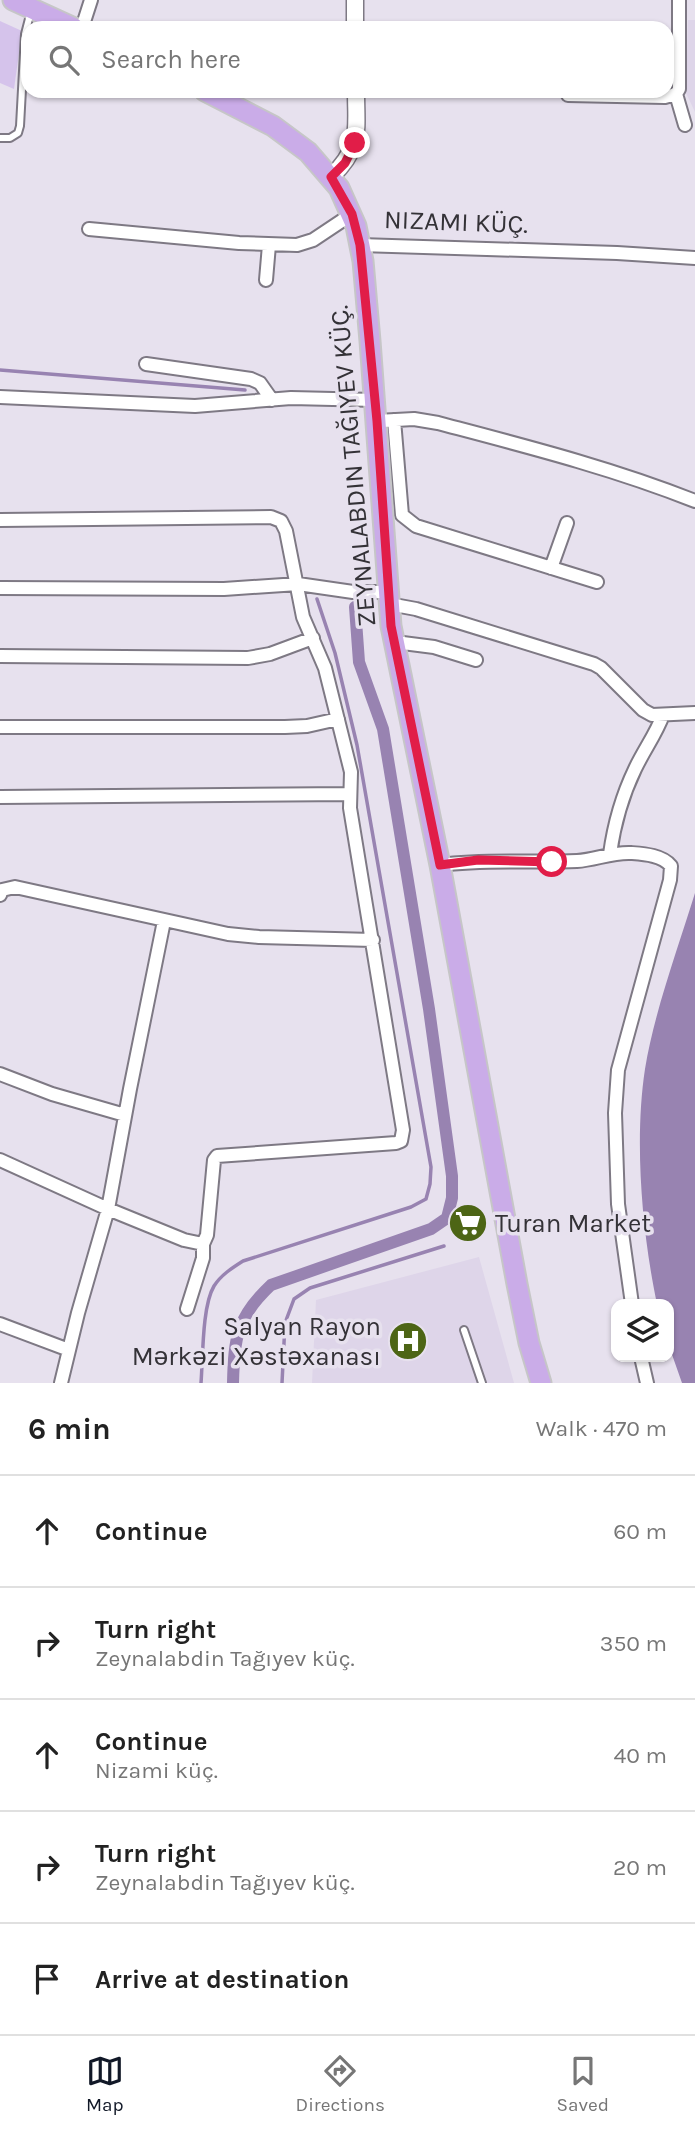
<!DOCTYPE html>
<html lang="en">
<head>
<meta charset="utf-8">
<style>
  body { margin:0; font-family:Karla,sans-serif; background:#f2f2f2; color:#222 }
  .controls { position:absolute; right:21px; bottom:21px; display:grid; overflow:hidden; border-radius:14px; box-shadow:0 2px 5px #0004 }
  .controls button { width:63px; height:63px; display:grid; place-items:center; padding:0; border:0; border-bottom:2px solid #e0e0e0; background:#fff; color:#222; font:35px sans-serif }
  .stop { position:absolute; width:21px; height:21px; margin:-16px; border:5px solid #e11d48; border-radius:50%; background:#fff }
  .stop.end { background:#e11d48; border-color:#fff; box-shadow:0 2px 7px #0008 }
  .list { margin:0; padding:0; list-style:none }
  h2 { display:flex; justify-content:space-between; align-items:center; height:91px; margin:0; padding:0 28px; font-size:30px }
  h2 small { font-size:23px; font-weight:400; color:#767676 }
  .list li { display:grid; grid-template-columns:46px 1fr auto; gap:21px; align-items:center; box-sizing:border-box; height:112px; padding:0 28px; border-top:2px solid #e0e0e0 }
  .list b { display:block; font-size:26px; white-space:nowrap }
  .list p { margin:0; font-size:23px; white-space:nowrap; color:#767676 }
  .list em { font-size:23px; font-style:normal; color:#767676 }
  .icon { flex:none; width:38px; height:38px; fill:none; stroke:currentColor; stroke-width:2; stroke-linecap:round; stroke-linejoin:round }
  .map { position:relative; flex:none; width:695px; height:1383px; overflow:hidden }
  .search { position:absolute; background:#fff; box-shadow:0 2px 5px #0004; left:21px; right:21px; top:21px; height:77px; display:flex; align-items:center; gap:18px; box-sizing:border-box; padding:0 24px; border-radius:21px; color:#767676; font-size:26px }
  .sheet { height:651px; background:#fff }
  nav { display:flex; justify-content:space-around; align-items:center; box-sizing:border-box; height:98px; border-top:2px solid #e0e0e0; background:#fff; font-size:19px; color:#767676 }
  nav a { display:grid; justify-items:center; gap:4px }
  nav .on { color:#111827 }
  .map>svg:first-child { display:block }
  .built { fill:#ded5e9 }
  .green { fill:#d5c3eb }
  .water { fill:#9883b1 }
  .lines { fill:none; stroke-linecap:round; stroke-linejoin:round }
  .stream { stroke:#9883b1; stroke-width:3.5 }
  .canal { stroke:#9883b1; stroke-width:12 }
  .service-casing { stroke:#7e7984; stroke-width:10 }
  .minor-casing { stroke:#7e7984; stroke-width:16 }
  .tertiary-casing { stroke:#7e7984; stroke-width:19 }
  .primary-casing { stroke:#c6c6c7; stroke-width:23 }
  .service { stroke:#fff; stroke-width:6 }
  .minor { stroke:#fff; stroke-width:12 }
  .tertiary { stroke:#fff; stroke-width:16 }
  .primary { stroke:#caace8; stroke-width:19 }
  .route { stroke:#e11d48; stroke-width:9 }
  .labels { text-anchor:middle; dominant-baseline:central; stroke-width:7; stroke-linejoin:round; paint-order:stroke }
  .street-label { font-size:26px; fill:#343237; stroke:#e7e1ee }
  .poi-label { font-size:26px; fill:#343237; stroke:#e7e1ee; text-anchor:start }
</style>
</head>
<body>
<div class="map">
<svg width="695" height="1383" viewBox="0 0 695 1383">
  <rect width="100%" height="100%" fill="#e7e1ee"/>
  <!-- built -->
  <path class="built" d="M 688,20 L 695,20 L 695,112 L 686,93 Z
    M 479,1257 L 514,1383 L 312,1383 L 316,1300 Z"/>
  <!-- green -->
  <path class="green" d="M 0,21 L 22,31 L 14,89 L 0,83 Z"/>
  <!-- water -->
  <path class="water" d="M 695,893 L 695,1383 L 682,1383 L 669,1346 L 669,1304 L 657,1304 C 642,1233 634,1141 645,1069 C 654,1013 678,948 695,893 Z"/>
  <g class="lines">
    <!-- stream -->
    <path class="stream" d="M 0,370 L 245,390
      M 201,1383 C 203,1358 202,1306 214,1286 C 221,1275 232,1268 243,1261 L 411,1207 L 426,1199 L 430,1184 L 431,1167 L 357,745 L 335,653 L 317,599
      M 282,1383 L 285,1323 L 294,1299 L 310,1288 L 444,1246"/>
    <!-- canal -->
    <path class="canal" d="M 233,1383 C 234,1337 237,1317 271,1285 L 431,1229 L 447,1218 L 452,1198 L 452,1176 L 429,1009 L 383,729 L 359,662 L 355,607"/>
    <!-- service casing -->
    <g class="service-casing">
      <path id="service" d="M 0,138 L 10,138 L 18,133 L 20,126 L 25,34 L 31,11
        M 464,1330 L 482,1383"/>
    </g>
    <!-- minor casing -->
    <g class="minor-casing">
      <path id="minor" d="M 82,28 L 91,0
        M 676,94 L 685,125
        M 568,95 L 665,97 L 676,94 L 679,89 L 679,0
        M 89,229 L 239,243 L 297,245 L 313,240 L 352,214
        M 360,245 L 617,253 L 695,258
        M 266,280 L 269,245
        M 146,364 L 251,379 L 260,383 L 272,400
        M 0,397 L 195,406 L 291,398 L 375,400
        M 394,420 L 402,515 L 416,526 L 597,582
        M 377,421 L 414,419 L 438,423 C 525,446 612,468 695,501
        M 0,520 L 271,517 L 281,521 L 286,531 L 303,617 L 325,668 L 351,772 L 350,808 L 403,1130 L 401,1141 L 396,1143 L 217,1156 L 214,1160 L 207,1235 L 203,1244 L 184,1240 L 108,1209 L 0,1160
        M 551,568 L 567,523
        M 0,588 L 224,589 L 298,584 L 353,592 L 388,592
        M 389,604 L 416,609 L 594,664 L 601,668 L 643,710 L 652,715 L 695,713
        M 395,642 L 434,647 L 476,660
        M 0,656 L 248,658 L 270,654 L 313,638
        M 0,727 L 285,727 L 307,726 L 338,719
        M 0,797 L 350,794
        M 610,854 C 614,825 622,796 635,769 C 644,750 656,734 663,715
        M 440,865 C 487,859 530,863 577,861 C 595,860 612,852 631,853 C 644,854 662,855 671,866 L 670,880 L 618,1070 L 615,1113 L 618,1204 L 632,1304
        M 0,895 L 2,890 L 15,887 L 228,934 L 259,937 L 373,940
        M 0,1074 L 52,1094 L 125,1115
        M 187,1309 L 203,1258 L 203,1244
        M 0,1324 L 69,1350
        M 641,1357 L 647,1383
        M 61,1383 L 78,1313 L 108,1209 L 130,1089 L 164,921"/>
    </g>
    <!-- tertiary casing -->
    <g class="tertiary-casing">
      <path id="tertiary" d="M 355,0 L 355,28
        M 331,177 C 362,147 356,131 356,91"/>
    </g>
    <!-- primary casing -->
    <g class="primary-casing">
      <path id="primary" d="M 13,0 L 74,28
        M 205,91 L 273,126 L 308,152 L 339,188 L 356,226 L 363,261 L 370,341 L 391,626 L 440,865 L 517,1284 L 529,1343 L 541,1383"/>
    </g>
    <!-- service -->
    <use href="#service" class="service"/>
    <!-- minor -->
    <use href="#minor" class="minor"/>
    <!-- tertiary -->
    <use href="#tertiary" class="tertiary"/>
    <!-- primary -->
    <use href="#primary" class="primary"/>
  </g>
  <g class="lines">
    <!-- route -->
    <path class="route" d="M 355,143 L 345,163 L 331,177 L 352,214 L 360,245 L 377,421 L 391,626 L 440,865 L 478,860 L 552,862"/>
  </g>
  <!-- icons -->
  <defs>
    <g id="supermarket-disc" transform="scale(2.0125)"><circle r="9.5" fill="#4d6515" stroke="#e7e1ee"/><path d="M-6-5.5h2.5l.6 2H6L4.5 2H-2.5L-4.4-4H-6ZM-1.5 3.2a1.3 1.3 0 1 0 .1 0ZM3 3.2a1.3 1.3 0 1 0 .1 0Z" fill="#fff"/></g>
    <g id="hospital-disc" transform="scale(2.0125)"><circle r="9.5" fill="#4d6515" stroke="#e7e1ee"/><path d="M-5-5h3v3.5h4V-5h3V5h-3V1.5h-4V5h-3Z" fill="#fff"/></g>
  </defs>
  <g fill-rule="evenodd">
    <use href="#supermarket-disc" x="468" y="1223"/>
    <use href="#hospital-disc" x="408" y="1341"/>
  </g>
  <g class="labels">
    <!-- street labels -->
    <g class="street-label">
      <text transform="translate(456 222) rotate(2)">NIZAMI KÜÇ.</text>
      <text transform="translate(353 466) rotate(-95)">ZEYNALABDIN TAĞIYEV KÜÇ.</text>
    </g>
    <!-- poi labels -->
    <g class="poi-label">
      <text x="495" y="1223">Turan Market</text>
      <text x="381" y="1326" text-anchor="end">Salyan Rayon<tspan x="381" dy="30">Mərkəzi Xəstəxanası</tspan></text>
    </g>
  </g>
</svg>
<div class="controls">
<button><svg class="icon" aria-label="layers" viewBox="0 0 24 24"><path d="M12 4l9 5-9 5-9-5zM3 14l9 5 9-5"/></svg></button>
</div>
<div class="stop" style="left:552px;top:862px"></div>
<div class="stop end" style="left:355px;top:143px"></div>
<div class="search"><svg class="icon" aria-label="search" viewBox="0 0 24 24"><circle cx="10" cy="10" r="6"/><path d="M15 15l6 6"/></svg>Search here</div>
</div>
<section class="sheet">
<h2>6 min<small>Walk · 470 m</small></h2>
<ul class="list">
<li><svg class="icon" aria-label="ahead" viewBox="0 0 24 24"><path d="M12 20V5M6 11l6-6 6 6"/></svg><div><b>Continue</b></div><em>60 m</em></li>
<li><svg class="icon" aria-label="right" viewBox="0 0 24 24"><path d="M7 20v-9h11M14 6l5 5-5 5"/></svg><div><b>Turn right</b><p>Zeynalabdin Tağıyev küç.</p></div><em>350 m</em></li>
<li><svg class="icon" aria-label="ahead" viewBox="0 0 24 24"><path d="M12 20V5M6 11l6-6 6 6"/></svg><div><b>Continue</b><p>Nizami küç.</p></div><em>40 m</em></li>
<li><svg class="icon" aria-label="right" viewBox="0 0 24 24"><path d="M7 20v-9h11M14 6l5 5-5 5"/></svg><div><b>Turn right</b><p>Zeynalabdin Tağıyev küç.</p></div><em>20 m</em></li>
<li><svg class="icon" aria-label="arrive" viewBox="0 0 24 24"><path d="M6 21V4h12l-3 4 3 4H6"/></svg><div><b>Arrive at destination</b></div></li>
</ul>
</section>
<nav>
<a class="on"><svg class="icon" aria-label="map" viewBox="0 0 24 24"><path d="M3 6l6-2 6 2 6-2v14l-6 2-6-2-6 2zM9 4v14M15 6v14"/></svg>Map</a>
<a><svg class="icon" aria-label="directions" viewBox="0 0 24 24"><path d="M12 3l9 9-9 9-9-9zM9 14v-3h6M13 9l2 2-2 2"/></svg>Directions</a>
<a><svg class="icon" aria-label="saved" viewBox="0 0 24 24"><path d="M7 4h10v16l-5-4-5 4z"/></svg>Saved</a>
</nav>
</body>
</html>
